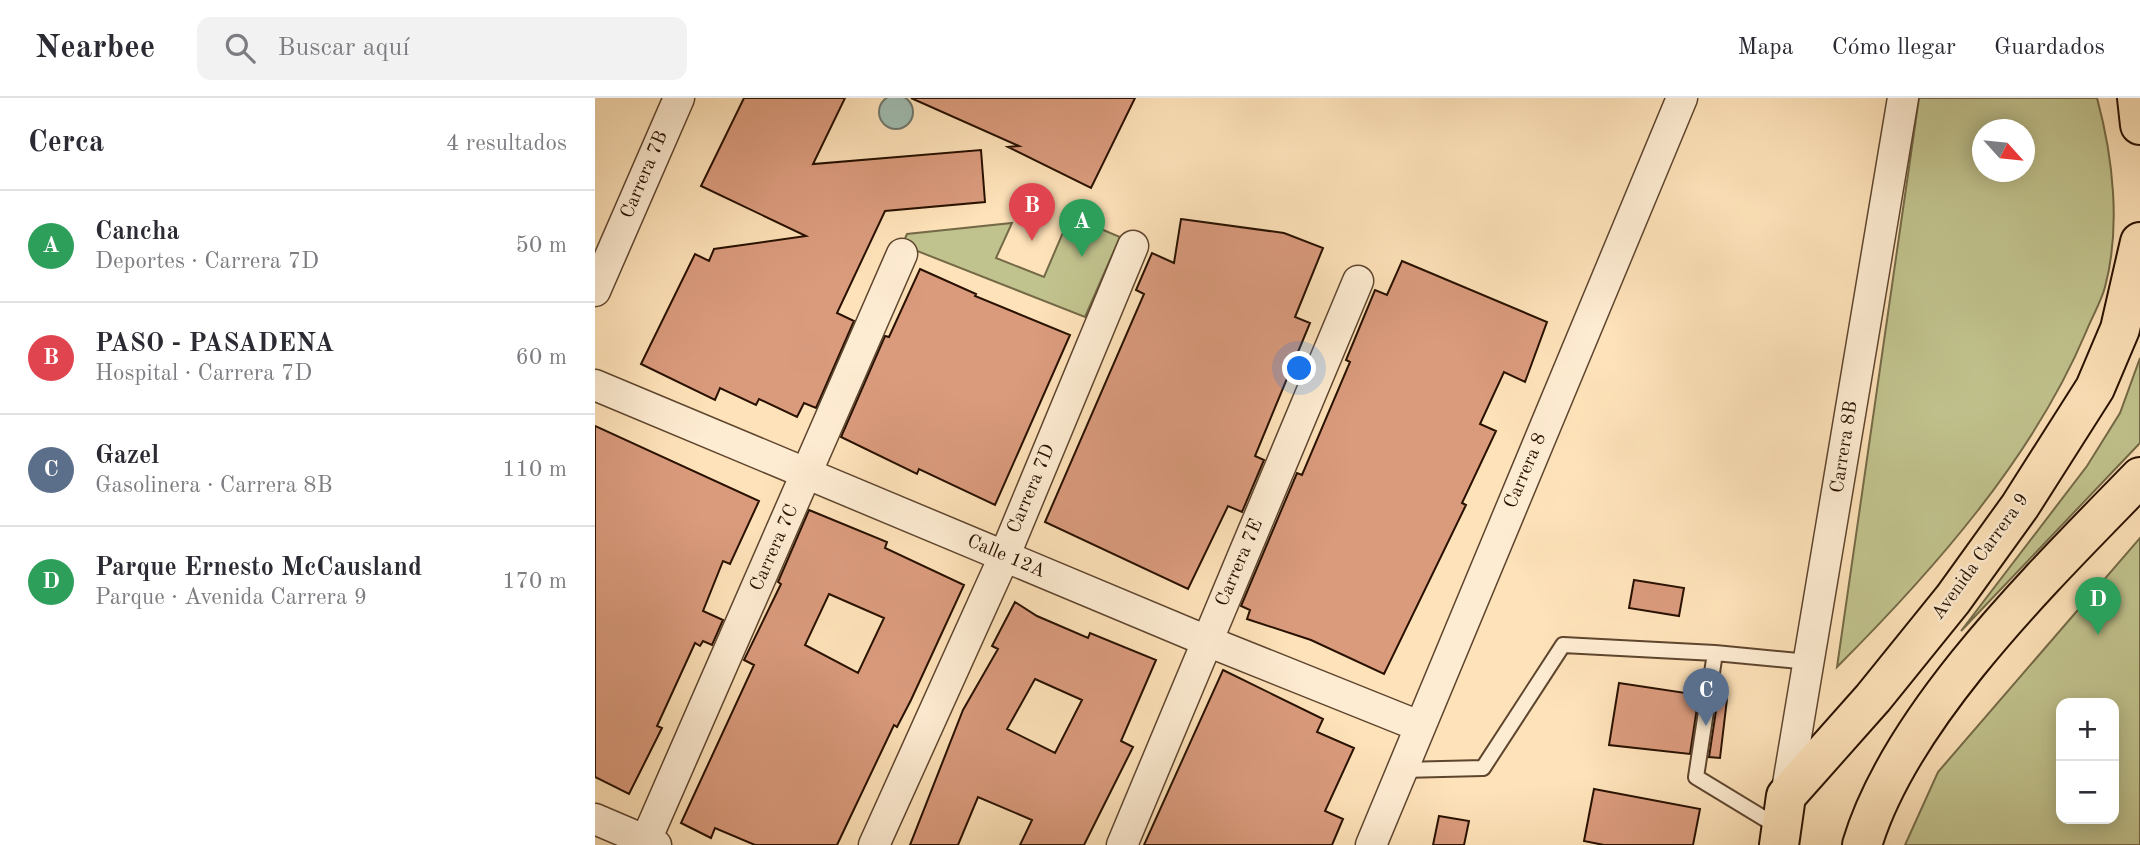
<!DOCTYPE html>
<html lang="es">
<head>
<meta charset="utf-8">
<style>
  body { margin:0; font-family:"Old Standard TT",serif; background:#f2f2f3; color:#2b2b33 }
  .controls { position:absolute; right:21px; bottom:21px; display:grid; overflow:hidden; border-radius:14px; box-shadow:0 4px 18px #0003 }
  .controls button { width:63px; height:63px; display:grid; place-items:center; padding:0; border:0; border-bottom:2px solid #e1e1e2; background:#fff; color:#2b2b33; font:35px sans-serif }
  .compass { position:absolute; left:1377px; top:21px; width:63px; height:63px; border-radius:50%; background:#fff; box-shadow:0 4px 18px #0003; rotate:117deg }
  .you { position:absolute; left:705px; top:271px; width:24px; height:24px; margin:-18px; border:5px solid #fff; border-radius:50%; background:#1a73e8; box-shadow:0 0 0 10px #1a73e833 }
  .badge { display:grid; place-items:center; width:46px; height:46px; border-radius:50%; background:#8f2418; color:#fff; font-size:23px; font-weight:700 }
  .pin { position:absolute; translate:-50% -58px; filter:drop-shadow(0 2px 4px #0008) }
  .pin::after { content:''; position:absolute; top:37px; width:24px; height:21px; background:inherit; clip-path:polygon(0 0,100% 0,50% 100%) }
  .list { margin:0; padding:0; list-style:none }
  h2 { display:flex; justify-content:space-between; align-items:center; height:91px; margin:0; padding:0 28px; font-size:30px }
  h2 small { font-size:23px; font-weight:400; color:#7c7c81 }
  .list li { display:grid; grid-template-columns:46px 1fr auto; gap:21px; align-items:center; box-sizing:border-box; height:112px; padding:0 28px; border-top:2px solid #e1e1e2 }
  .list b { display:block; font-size:26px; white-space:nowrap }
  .list p { margin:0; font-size:23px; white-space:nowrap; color:#7c7c81 }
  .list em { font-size:23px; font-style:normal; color:#7c7c81 }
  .icon { flex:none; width:38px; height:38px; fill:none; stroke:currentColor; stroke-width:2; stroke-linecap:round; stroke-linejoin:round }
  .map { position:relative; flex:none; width:1545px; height:747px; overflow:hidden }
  header { display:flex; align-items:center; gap:42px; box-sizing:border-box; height:98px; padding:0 35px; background:#fff; border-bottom:2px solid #e1e1e2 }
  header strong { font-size:33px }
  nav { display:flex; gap:38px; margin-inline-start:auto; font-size:24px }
  .search { width:490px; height:63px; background:#f2f2f3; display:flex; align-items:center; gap:18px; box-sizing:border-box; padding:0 24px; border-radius:14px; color:#7c7c81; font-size:26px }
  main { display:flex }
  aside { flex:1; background:#fff }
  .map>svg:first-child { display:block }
  .green { fill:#c1c38e; stroke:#746a47; stroke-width:2; fill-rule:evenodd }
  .water { fill:#a0bdb2; stroke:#70786b; stroke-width:2 }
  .building { fill:#da9b7d; stroke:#281100; stroke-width:2; fill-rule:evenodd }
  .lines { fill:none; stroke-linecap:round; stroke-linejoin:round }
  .lane-casing { stroke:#5e452e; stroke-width:18 }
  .street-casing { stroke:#5e452e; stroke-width:33 }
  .highway-casing { stroke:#281100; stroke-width:42 }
  .lane { stroke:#feecd2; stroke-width:14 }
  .street { stroke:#feecd2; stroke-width:30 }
  .highway { stroke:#fee2b9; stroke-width:38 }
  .labels { text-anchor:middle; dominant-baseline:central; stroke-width:5; stroke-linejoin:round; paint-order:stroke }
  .street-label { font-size:19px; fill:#281100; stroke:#feecd2 }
</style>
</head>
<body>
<header>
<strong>Nearbee</strong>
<div class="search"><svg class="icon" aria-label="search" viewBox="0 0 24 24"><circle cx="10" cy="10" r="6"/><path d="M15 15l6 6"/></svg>Buscar aquí</div>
<nav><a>Mapa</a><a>Cómo llegar</a><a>Guardados</a></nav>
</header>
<main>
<aside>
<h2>Cerca<small>4 resultados</small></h2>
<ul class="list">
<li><span class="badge" style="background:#2e9e5b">A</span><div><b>Cancha</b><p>Deportes · Carrera 7D</p></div><em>50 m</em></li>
<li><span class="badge" style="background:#e0444e">B</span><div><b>PASO - PASADENA</b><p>Hospital · Carrera 7D</p></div><em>60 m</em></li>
<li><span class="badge" style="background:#5c6f8a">C</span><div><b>Gazel</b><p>Gasolinera · Carrera 8B</p></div><em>110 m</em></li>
<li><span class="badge" style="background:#2e9e5b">D</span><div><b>Parque Ernesto McCausland</b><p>Parque · Avenida Carrera 9</p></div><em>170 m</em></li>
</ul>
</aside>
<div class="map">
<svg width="1545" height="747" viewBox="0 0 1545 747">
  <rect width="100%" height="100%" fill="#fee2b9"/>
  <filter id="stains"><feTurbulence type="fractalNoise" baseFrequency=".00286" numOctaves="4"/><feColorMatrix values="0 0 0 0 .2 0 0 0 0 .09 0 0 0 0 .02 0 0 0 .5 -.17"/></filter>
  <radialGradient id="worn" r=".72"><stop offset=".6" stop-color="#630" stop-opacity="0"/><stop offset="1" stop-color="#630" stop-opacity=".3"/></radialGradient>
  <!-- green -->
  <path class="green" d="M 1324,0 L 1502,0 C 1518,59 1526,129 1510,189 C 1506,204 1497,219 1491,234 C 1438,360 1338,473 1242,569 ZM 1388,32 L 1430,32 L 1430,74 L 1388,74 Z
    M 475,118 L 525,139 L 490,219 L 307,147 L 312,136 L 417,125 L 401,160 L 449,179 Z
    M 1545,260 L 1545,345 L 1366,533 L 1492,368 L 1525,315 Z
    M 1545,440 L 1545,747 L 1310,747 L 1343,674 ZM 1466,605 L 1519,605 L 1519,721 L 1466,721 Z"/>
  <!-- water -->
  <path class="water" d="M284 14a17 17 0 1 1 34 0a17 17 0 1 1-34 0Z"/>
  <!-- building -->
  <path class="building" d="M 149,0 L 250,0 L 218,66 L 386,52 L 390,104 L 290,113 L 242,215 L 259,223 L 221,310 L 209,305 L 202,319 L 164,301 L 161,307 L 125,290 L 120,302 L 46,266 L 100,156 L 114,163 L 119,151 L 211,138 L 106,88 Z
    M 316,0 L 540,0 L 496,90 L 413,49 L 424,48 Z
    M 586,121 L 689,135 L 728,150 L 700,219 L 715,225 L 660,358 L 669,362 L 647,414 L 633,408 L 593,491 L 450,424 L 549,196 L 541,192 L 557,155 L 579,165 Z
    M 807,163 L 952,224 L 930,284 L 909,274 L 885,326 L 901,333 L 867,405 L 871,407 L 789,576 L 716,542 L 652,521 L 655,512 L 646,508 L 702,375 L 707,377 L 755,264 L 751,262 L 780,192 L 792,197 Z
    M 325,171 L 381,196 L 380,198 L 475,237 L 400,407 L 324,371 L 322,376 L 246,339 L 290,238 L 294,239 Z
    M 0,328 L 164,403 L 135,466 L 128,463 L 108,513 L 128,522 L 117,547 L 108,543 L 105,548 L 100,545 L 62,628 L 67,630 L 34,696 L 0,679 Z
    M 214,412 L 292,444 L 290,450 L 369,487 L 316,602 L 302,629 L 299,627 L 242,747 L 160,747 L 120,730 L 116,740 L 86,725 L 159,567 L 149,562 L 186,486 L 183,484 ZM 234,496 L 289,520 L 263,575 L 210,547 Z
    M 1039,482 L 1089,490 L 1084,518 L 1034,510 Z
    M 420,504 L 442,518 L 493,540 L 495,535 L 561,562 L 526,643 L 538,649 L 489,747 L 425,747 L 437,722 L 383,699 L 363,747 L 315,747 L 368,612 L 403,551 L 397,548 ZM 440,581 L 487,602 L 460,655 L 412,631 Z
    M 628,572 L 728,621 L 722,634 L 759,650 L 730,713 L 748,721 L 737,747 L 549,747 Z
    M 1024,585 L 1104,597 L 1095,656 L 1014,647 Z
    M 1123,599 L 1132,601 L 1125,660 L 1114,659 Z
    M 999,691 L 1105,711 L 1098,747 L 1009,747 L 989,743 Z
    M 844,718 L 874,723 L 869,747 L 838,747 Z"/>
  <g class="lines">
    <!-- lane casing -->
    <g class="lane-casing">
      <path id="lane" d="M 1120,555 L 1101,679 L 1185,730
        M 807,672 L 888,670 L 968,547 L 1120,555 L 1214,564"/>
    </g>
    <!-- street casing -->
    <g class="street-casing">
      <path id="street" d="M 0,193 L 84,0
        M 0,287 L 612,543 L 824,628
        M 1191,698 L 1308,0
        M 0,721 L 61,747
        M 51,742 L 307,156
        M 279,747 L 409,459 L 538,148
        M 527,747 L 763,183
        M 776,747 L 1087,0"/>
    </g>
    <!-- highway casing -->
    <g class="highway-casing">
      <path id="highway" d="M 1542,0 L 1545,27
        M 1184,747 L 1191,698 L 1278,600 L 1358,501 L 1425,408 L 1500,290 L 1525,231 L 1545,144
        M 1267,747 C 1306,616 1450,477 1545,379"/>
    </g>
    <!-- lane -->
    <use href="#lane" class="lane"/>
    <!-- street -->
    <use href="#street" class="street"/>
    <!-- highway -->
    <use href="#highway" class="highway"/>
  </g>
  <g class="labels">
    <!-- street labels -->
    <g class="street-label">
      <text transform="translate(50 77) rotate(-67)">Carrera 7B</text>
      <text transform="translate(1250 349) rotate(-81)">Carrera 8B</text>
      <text transform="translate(931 373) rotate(-67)">Carrera 8</text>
      <text transform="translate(437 391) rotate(-67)">Carrera 7D</text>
      <text transform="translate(180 450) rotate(-66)">Carrera 7C</text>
      <text transform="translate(411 459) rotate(23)">Calle 12A</text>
      <text transform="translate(1386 459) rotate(-54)">Avenida Carrera 9</text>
      <text transform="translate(645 465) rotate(-67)">Carrera 7E</text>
    </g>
  </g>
  <rect width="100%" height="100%" filter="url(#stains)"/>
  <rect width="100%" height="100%" fill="url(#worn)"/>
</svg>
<div class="controls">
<button>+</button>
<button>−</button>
</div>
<svg class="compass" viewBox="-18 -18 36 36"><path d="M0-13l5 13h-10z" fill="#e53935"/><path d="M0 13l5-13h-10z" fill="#7c7c81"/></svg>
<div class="you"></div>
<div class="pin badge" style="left:487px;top:159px;background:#2e9e5b">A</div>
<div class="pin badge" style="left:437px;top:143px;background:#e0444e">B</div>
<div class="pin badge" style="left:1111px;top:628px;background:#5c6f8a">C</div>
<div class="pin badge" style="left:1503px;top:537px;background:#2e9e5b">D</div>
</div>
</main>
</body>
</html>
